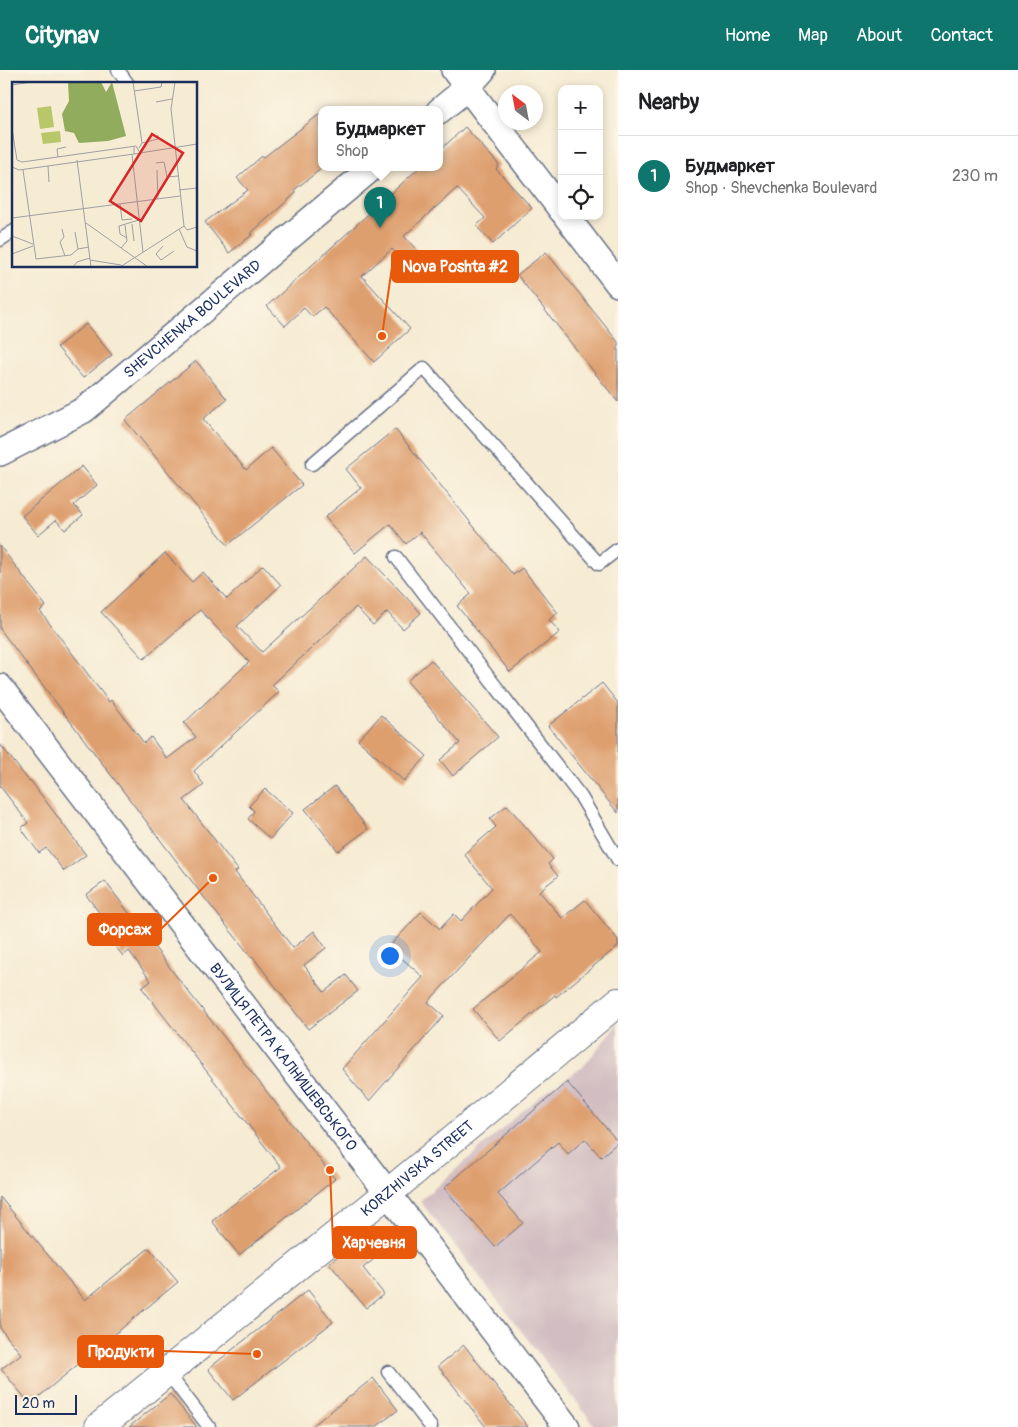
<!DOCTYPE html>
<html lang="en">
<head>
<meta charset="utf-8">
<style>
  :root { --surface:#fff; --page:#f6f6f6; --text:#202124; --muted:#757577; --line:#e0e0e0; --accent:#0f766e }
  body { margin:0; font-family:Pangolin,sans-serif; background:var(--page); color:var(--text) }
  .controls { position:absolute; right:15px; top:15px; display:grid; overflow:hidden; border-radius:10px; box-shadow:0 2px 8px #0003 }
  .controls button { width:45px; height:45px; display:grid; place-items:center; padding:0; border:0; border-bottom:1px solid var(--line); background:var(--surface); color:var(--text); font:25px sans-serif }
  .compass { position:absolute; left:498px; top:15px; width:45px; height:45px; border-radius:50%; background:var(--surface); box-shadow:0 2px 8px #0003; rotate:328deg }
  .scale { position:absolute; left:15px; bottom:12px; width:62px; box-sizing:border-box; padding-left:5px; border:2px solid #1b2f5e; border-top:0; font-size:14px; line-height:18px; white-space:nowrap; color:#1b2f5e; -webkit-text-stroke:4px #fcf5e5; paint-order:stroke }
  .you { position:absolute; left:389px; top:885px; width:18px; height:18px; margin:-12px; border:4px solid #fff; border-radius:50%; background:#1a73e8; box-shadow:0 0 0 8px #1a73e833 }
  .badge { display:grid; place-items:center; width:32px; height:32px; border-radius:50%; background:var(--accent); color:#fff; font-size:16px; font-weight:700 }
  .pin { position:absolute; translate:-50% -41px; filter:drop-shadow(0 1px 2px #0008) }
  .pin::after { content:''; position:absolute; top:26px; width:18px; height:15px; background:inherit; clip-path:polygon(0 0,100% 0,50% 100%) }
  .popup { position:absolute; left:318px; top:36px; width:125px; height:65px; box-sizing:border-box; display:grid; place-content:center; border-radius:10px; background:var(--surface); filter:drop-shadow(0 1px 4px #0005); font-size:16px; white-space:nowrap; color:var(--muted) }
  .popup b { font-size:19px; color:var(--text) }
  .popup::after { content:''; position:absolute; left:50%; top:100%; margin-left:-10px; border:10px solid transparent; border-top-color:var(--surface) }
  .list { margin:0; padding:0; list-style:none }
  h2 { display:flex; justify-content:space-between; align-items:center; height:65px; margin:0; padding:0 20px; font-size:21px }
  h2 small { font-size:16px; font-weight:400; color:var(--muted) }
  .list li { display:grid; grid-template-columns:32px 1fr auto; gap:15px; align-items:center; box-sizing:border-box; height:80px; padding:0 20px; border-top:1px solid var(--line) }
  .list b { display:block; font-size:19px; white-space:nowrap }
  .list p { margin:0; font-size:16px; white-space:nowrap; color:var(--muted) }
  .list em { font-size:16px; font-style:normal; color:var(--muted) }
  .icon { flex:none; width:28px; height:28px; fill:none; stroke:currentColor; stroke-width:2; stroke-linecap:round; stroke-linejoin:round }
  .map { position:relative; flex:none; width:618px; height:1357px; overflow:hidden }
  header { display:flex; align-items:center; gap:30px; box-sizing:border-box; height:70px; padding:0 25px; background:var(--accent); color:#fff }
  header strong { font-size:24px }
  nav { display:flex; gap:28px; margin-inline-start:auto; font-size:18px }
  main { display:flex }
  aside { flex:1; background:var(--surface) }
  .map>svg:first-child { display:block }
  .industrial { fill:#d2bec2 }
  .building { fill:#de9f6e }
  .lines { fill:none; stroke-linecap:round; stroke-linejoin:round }
  .service-casing { stroke:#687187; stroke-width:15 }
  .minor-casing { stroke:#687187; stroke-width:28 }
  .tertiary-casing { stroke:#687187; stroke-width:30 }
  .service { stroke:#fff; stroke-width:12 }
  .minor { stroke:#fff; stroke-width:25 }
  .tertiary { stroke:#fff; stroke-width:28 }
  .labels { text-anchor:middle; stroke-width:4; stroke-linejoin:round; paint-order:stroke }
  .street-label { font-size:15px; fill:#1b2f5e; stroke:#fcf5e5 }
  .inset-road { fill:none; stroke:#9ea0a4; stroke-width:1 }
  .view { fill:#d62828; fill-opacity:0.15; stroke:#d62828; stroke-width:2.5 }
  .inset-edge { fill:none; stroke:#1b2f5e; stroke-width:2.5 }
  .leader { fill:none; stroke:#e8590c; stroke-width:2 }
  .callout-dot { fill:#e8590c; stroke:#fcf5e5; stroke-width:2 }
  .callout { fill:#e8590c; stroke:#e8590c; stroke-width:2 }
  .callout-label { font-size:16px; text-anchor:middle; font-weight:bold; fill:#fff }
</style>
</head>
<body>
<header>
<strong>Citynav</strong>
<nav><a>Home</a><a>Map</a><a>About</a><a>Contact</a></nav>
</header>
<main>
<div class="map">
<svg width="618" height="1357" viewBox="0 0 618 1357">
  <rect width="100%" height="100%" fill="#fcf5e5"/>
  <filter id="ink" filterUnits="userSpaceOnUse"><feTurbulence type="fractalNoise" baseFrequency=".02" numOctaves="2"/><feDisplacementMap in="SourceGraphic" scale="10" xChannelSelector="R" yChannelSelector="G"/><feConvolveMatrix kernelMatrix="1 2 1 2 8 2 1 2 1" color-interpolation-filters="sRGB"/></filter>
  <filter id="wash" filterUnits="userSpaceOnUse"><feTurbulence type="fractalNoise" baseFrequency=".0096" numOctaves="4" result="noise"/><feDisplacementMap in="SourceGraphic" scale="20" xChannelSelector="R" yChannelSelector="G"/><feGaussianBlur stdDeviation="1.12" result="paint"/><feColorMatrix in="noise" values="0 0 0 0 0 0 0 0 0 0 0 0 0 0 0 0 0 1.4 0 .05"/><feComposite in="paint" operator="in"/></filter>
  <g filter="url(#wash)">
    <rect width="100%" height="100%" fill="#f6ebd3"/>
    <!-- industrial -->
    <path class="industrial" d="M618,953V1357H596L420,1131L540,1026L583,997Z"/>
    <g id="blocks">
      <!-- building -->
      <path class="building" d="M321,43V99L294,120L296,123L250,164L252,165L229,183L205,152L248,120L237,108L262,86L264,87Z
        M465,57L499,95L496,99L532,138L493,174L476,156L485,148L457,118L404,166L433,198L420,210L392,179L362,206L410,259L374,292L324,237L312,247L304,238L285,256L267,236L420,97H439V81Z
        M546,182L618,272V332L517,205Z
        M86,254L112,285L83,308L57,277Z
        M196,291L227,329L203,349L246,400L271,378L302,415L228,475L125,350Z
        M395,359L513,505L522,498L558,543L549,550L560,562L510,602L457,536L471,524L420,462L406,474L390,454L355,483L325,447L361,418L346,399Z
        M82,396L97,415L74,435L83,445L65,460L56,450L38,465L22,446Z
        M0,476L46,536L40,541L109,632L111,630L144,673L151,667L167,689L196,667L184,653L249,592L200,540L144,589L101,542L165,483L192,512L203,502L227,529L263,495L281,515L237,556L262,582L367,486L421,543L403,559L387,542L373,555L356,537L272,615L279,622L194,701L204,715L184,730L238,800L235,802L293,878L314,861L326,878L304,895L324,922L346,905L358,921L308,959L253,887L252,888L203,826L0,559Z
        M431,590L498,667L453,706L440,690L460,673L407,611Z
        M602,613L618,633V743L548,656Z
        M381,645L427,686L404,711L358,670Z
        M0,674L29,711L30,710L86,785L64,801L46,778L39,783L21,758L28,753L0,716Z
        M335,716L368,759L338,781L305,739Z
        M265,719L293,743L270,769L248,749L254,741L249,736Z
        M507,735L553,789L548,794L558,806L539,821L562,848L585,830L618,870V876L556,927L555,925L500,971L473,939L542,882L510,844L428,932L444,946L369,1031L342,999L423,907L389,877L421,842L440,859L454,844L461,851L492,818L464,784L496,757L490,749Z
        M105,811L173,902L335,1109L239,1185L212,1151L281,1097L142,918L151,911L129,881L123,886L107,866L113,861L86,825Z
        M567,1012L618,1072L601,1087L585,1069L568,1084L558,1072L498,1124L523,1153L495,1177L444,1118Z
        M0,1127L85,1230L149,1178L178,1212L30,1334L1,1299L21,1284L0,1258Z
        M374,1157L389,1177L363,1198L384,1224L366,1238L329,1193Z
        M308,1220L333,1252L233,1330L208,1299Z
        M464,1275L528,1357H486L438,1296Z
        M373,1308L398,1340L376,1357H311Z
        M170,1324L197,1357H129Z"/>
    </g>
  </g>
  <g filter="url(#ink)">
    <use href="#blocks" fill-opacity="0" stroke="#687187" stroke-width="1"/>
    <g class="lines">
      <!-- service casing -->
      <g class="service-casing">
        <path id="service" d="M118,0L128,14
          M0,170L14,161
          M312,394L424,298L599,494L618,479
          M396,487L581,727L618,790
          M167,1302L209,1357
          M388,1302L431,1357"/>
      </g>
      <!-- minor casing -->
      <g class="minor-casing">
        <g id="minor">
          <path d="M454,0L562,141"/>
          <path d="M439,41L467,18L483,0"/>
          <path d="M566,146L618,214"/>
          <path id="s1" d="M0,383L84,340L373,97"/>
          <path id="s2" d="M0,617L567,1357"/>
        </g>
      </g>
      <!-- tertiary casing -->
      <g class="tertiary-casing">
        <g id="tertiary">
          <path id="s3" d="M99,1357L388,1123L618,932"/>
        </g>
      </g>
      <!-- service -->
      <use href="#service" class="service"/>
      <!-- minor -->
      <use href="#minor" class="minor"/>
      <!-- tertiary -->
      <use href="#tertiary" class="tertiary"/>
    </g>
  </g>
  <g class="labels">
    <!-- street labels -->
    <g class="street-label">
      <text dy="5" stroke="none"><textPath href="#s1" startOffset="236">SHEVCHENKA BOULEVARD</textPath></text>
      <text dy="5" stroke="none"><textPath href="#s2" startOffset="466">ВУЛИЦЯ ПЕТРА КАЛНИШЕВСЬКОГО</textPath></text>
      <text dy="5" stroke="none"><textPath href="#s3" startOffset="410">KORZHIVSKA STREET</textPath></text>
    </g>
  </g>
  <!-- overview -->
  <g transform="translate(12 12)">
    <rect width="185" height="185" fill="#f6ebd3"/>
    <path d="M39,24L42,45L28,47L25,26ZM48,49L49,60L31,62L29,51Z" fill="#b7c769"/>
    <path d="M56,0H89L94,10L100,0L114,54L96,59L67,61L62,51L53,49L50,32L57,19Z" fill="#91ac5d"/>
    <path class="inset-road" d="M121,0L130,61L127,66M163,0L159,27L172,144M0,3L20,0M122,9L149,5L150,0M144,20L160,17M0,47L5,78L10,80L124,64L128,71L122,72V65M130,61L146,57V53M128,71L185,62M120,73L131,170M46,75L45,67L54,65M65,78L79,185M144,81L152,80L155,95L166,94M36,84L37,100M0,85L7,88L122,72M11,88L24,177L59,173L66,167L77,165M145,88L146,117M167,108L185,106M108,122L110,138L120,137M0,136L168,114M74,141L136,185M120,142L122,159M172,144L175,148L185,145M50,147L52,155L48,160L53,174M167,147L175,165L185,169M63,150L66,167M0,154L21,162M115,156L108,152L107,144L127,138M151,164L144,172L149,178L162,169M109,166L115,159L113,143M0,172L21,164M78,178L109,183M61,185L65,180L78,176M108,185L172,144"/>
    <path class="view" d="M140,52L171,71L129,139L98,119Z"/>
    <rect width="185" height="185" class="inset-edge"/>
  </g>
  <!-- callouts -->
  <path class="leader" d="M382 266L392 197M213 808L161 859M330 1100L333 1173M257 1284L163 1281"/>
  <g class="callout-dot">
    <circle cx="382" cy="266" r="5"/>
    <circle cx="213" cy="808" r="5"/>
    <circle cx="330" cy="1100" r="5"/>
    <circle cx="257" cy="1284" r="5"/>
  </g>
  <g class="callout">
    <rect x="392" y="181" width="126" height="31" rx="5"/>
    <rect x="88" y="844" width="73" height="31" rx="5"/>
    <rect x="333" y="1157" width="83" height="31" rx="5"/>
    <rect x="78" y="1266" width="85" height="31" rx="5"/>
  </g>
  <g class="callout-label">
    <text x="455" y="202">Nova Poshta #2</text>
    <text x="125" y="865">Форсаж</text>
    <text x="374" y="1178">Харчевня</text>
    <text x="121" y="1287">Продукти</text>
  </g>
</svg>
<div class="controls">
<button>+</button>
<button>−</button>
<button><svg class="icon" aria-label="locate" viewBox="0 0 24 24"><circle cx="12" cy="12" r="6"/><path d="M12 2v4M12 18v4M2 12h4M18 12h4"/></svg></button>
</div>
<svg class="compass" viewBox="-18 -18 36 36"><path d="M0-13l5 13h-10z" fill="#e53935"/><path d="M0 13l5-13h-10z" fill="#757577"/></svg>
<div class="scale">20 m</div>
<div class="you"></div>
<div class="pin badge" style="left:380px;top:158px">1</div>
<div class="popup"><b>Будмаркет</b>Shop</div>
</div>
<aside>
<h2>Nearby<small></small></h2>
<ul class="list">
<li><span class="badge">1</span><div><b>Будмаркет</b><p>Shop · Shevchenka Boulevard</p></div><em>230 m</em></li>
</ul>
</aside>
</main>
</body>
</html>
